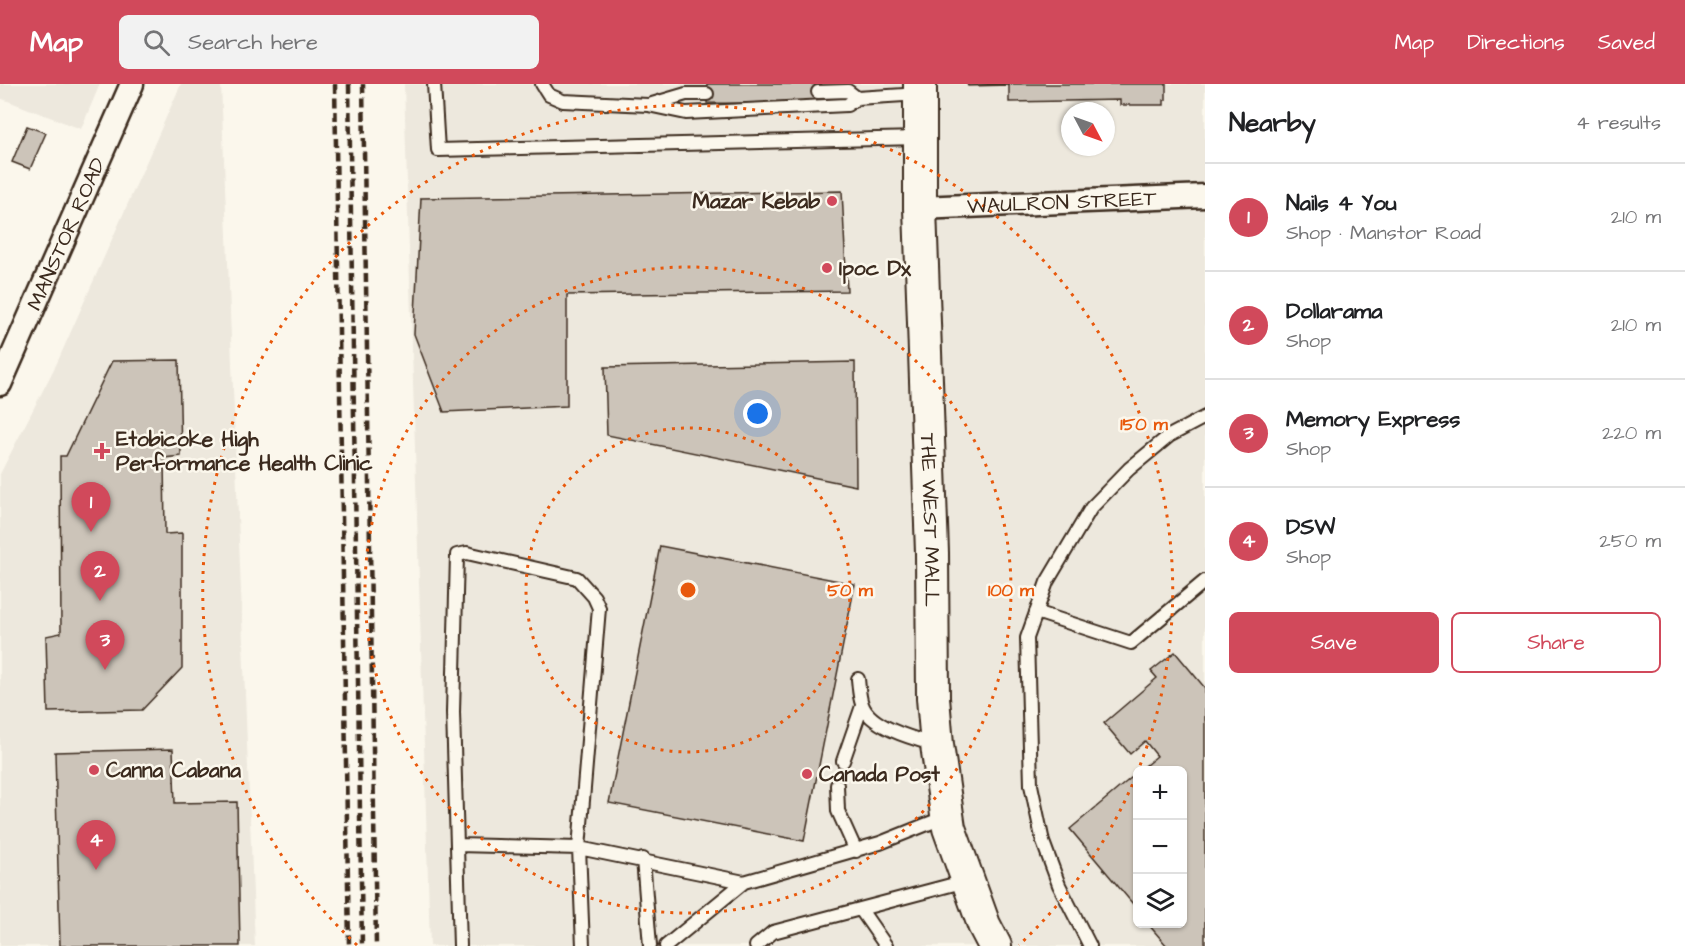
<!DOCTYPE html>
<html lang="en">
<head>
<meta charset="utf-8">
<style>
  :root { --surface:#fff; --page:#f2f2f2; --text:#202124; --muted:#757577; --line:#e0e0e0; --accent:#d1495b }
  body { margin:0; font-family:"Architects Daughter",sans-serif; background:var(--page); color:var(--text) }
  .controls { position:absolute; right:18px; bottom:18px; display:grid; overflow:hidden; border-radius:9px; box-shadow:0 2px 4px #0004 }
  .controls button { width:54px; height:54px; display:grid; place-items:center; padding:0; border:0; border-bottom:2px solid var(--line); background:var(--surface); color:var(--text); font:30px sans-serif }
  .compass { position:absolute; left:1061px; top:18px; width:54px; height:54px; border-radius:50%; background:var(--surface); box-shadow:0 2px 4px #0004; rotate:131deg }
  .you { position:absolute; left:758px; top:330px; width:21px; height:21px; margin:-15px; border:4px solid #fff; border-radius:50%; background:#1a73e8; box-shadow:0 0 0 9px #1a73e833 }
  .badge { display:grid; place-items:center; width:39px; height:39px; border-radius:50%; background:var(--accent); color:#fff; font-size:20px; font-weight:700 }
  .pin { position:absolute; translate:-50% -50px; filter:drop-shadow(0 2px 3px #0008) }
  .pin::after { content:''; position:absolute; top:32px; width:21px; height:18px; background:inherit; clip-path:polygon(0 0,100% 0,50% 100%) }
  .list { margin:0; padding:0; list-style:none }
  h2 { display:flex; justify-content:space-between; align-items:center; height:78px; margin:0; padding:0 24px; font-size:26px }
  h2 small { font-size:20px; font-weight:400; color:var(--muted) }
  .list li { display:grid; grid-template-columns:39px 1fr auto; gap:18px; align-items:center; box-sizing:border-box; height:108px; padding:0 24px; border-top:2px solid var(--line) }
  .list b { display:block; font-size:22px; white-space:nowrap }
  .list p { margin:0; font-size:20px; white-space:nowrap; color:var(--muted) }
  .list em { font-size:20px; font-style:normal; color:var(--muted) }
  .actions { display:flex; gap:12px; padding:18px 24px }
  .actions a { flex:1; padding:14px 0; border:2px solid var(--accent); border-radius:9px; text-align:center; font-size:21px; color:var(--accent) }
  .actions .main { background:var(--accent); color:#fff }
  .icon { flex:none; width:33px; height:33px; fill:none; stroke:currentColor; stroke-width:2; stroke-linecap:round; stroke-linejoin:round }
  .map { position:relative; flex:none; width:1205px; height:862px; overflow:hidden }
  header { display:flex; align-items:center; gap:36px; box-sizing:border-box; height:84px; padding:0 30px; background:var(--accent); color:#fff }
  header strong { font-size:28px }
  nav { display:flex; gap:33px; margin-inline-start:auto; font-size:21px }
  .search { width:420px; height:54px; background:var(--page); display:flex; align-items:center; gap:15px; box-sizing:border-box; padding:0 21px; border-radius:9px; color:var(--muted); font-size:22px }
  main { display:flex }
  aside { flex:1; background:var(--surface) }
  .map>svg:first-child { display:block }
  .built { fill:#ede8dd; fill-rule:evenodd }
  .building { fill:#ccc4b9; stroke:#3b2a1e; stroke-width:1.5 }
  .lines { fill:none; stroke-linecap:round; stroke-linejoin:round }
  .service-casing { stroke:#3b2a1e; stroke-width:16 }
  .minor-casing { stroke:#3b2a1e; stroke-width:27 }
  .secondary-casing { stroke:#3b2a1e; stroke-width:36 }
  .service { stroke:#fbf7ec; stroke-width:12 }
  .minor { stroke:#fbf7ec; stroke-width:22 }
  .secondary { stroke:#fbf7ec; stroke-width:32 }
  .rail { stroke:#3b2a1e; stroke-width:4.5; stroke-dasharray:9 4.5; stroke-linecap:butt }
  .ring { fill:none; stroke:#e8590c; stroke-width:3; stroke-dasharray:3 6 }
  .poi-dot { fill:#d1495b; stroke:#fbf7ec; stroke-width:2 }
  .labels { text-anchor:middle; stroke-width:5; stroke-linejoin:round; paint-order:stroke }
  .poi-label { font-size:21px; font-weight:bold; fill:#3b2a1e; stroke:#fbf7ec; text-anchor:start }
  .street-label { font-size:21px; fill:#3b2a1e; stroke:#fbf7ec }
  .centre { fill:#e8590c; stroke:#fbf7ec; stroke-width:3 }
  .ring-label { font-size:18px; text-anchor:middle; font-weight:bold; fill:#e8590c; stroke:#fbf7ec; stroke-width:5; stroke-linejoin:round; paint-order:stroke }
</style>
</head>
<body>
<header>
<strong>Map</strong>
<div class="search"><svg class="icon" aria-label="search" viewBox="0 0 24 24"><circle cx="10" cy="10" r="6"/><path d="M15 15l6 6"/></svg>Search here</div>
<nav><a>Map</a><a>Directions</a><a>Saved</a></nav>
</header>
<main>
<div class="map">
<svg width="1205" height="862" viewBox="0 0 1205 862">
  <rect width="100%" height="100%" fill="#fbf7ec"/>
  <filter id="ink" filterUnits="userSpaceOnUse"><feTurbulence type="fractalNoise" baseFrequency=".0167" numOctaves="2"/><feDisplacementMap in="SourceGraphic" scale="12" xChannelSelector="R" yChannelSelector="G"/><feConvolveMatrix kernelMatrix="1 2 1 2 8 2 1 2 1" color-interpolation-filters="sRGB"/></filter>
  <g filter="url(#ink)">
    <!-- built -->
    <path class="built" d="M0,0H100L81,45L0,14Z
      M181,0H221L255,862H0V390L57,279Z
      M404,0H1205V862H430ZM1070,27H1106V63H1070ZM1138,686H1182V840H1138Z"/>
    <!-- building -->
    <path class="building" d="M707,0H818V20L707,19Z
      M967,0H1166V16H1164V21H1120V16L1009,18V1L968,2Z
      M27,42L46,49L30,85L12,78Z
      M842,107L847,207L567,211V322L444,328L414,250L421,114Z
      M179,276L181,372L164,374L165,450L182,449V584L142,626L48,628L46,552L61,549L60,372H66L112,277Z
      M855,278L856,402L607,351L605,283Z
      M660,462L855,500L804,757L609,719Z
      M1175,568L1205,604V862H1167L1148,840H1182V686H1140L1157,672L1145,657L1130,670L1104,639L1157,594L1151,587Z
      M173,665L175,719L237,718L240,862H60L55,668Z
      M1138,688V826L1070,745Z"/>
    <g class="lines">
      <!-- service casing -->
      <g class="service-casing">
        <path id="service" d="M434,0L438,66L918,54
          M542,0L549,11L563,17L648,21L686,29L847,21L857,14L920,10
          M818,8L848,7L857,14
          M652,20L686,10H707
          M1036,528L1131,559L1205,497
          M858,595C859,603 859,612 862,620C869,643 915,655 936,661
          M843,677L862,622
          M837,701L838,727L856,767
          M458,761L579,764L744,798L880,759L945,733
          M643,775L650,862
          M861,826L886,862
          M460,862L453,628L457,471L467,469L577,494L594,513L599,524L579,764L583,862
          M666,862L744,798
          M756,862L773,848L966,797
          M1090,862L1059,801L1043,758L1031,701L1027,554L1047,498L1091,424L1129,385L1169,352L1205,333"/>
      </g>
      <!-- minor casing -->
      <g class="minor-casing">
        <g id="minor">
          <path id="s1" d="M920,124L1205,112"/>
          <path id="s2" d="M0,300L132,0"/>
        </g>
      </g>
      <!-- secondary casing -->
      <g class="secondary-casing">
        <g id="secondary">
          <path id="s3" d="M920,0V124L932,469L933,614L937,661L949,744L984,841L995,862"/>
        </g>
      </g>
      <!-- service -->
      <use href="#service" class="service"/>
      <!-- minor -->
      <use href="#minor" class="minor"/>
      <!-- secondary -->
      <use href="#secondary" class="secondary"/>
      <!-- rail -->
      <path class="rail" d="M335,0L349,862
        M349,0L362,862
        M363,0L376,862"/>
    </g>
  </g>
  <!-- distance rings -->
  <g class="ring">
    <circle cx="688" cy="506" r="162"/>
    <circle cx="688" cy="506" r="323"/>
    <path d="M1136 692A485 485 0 0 1 1019 861M357 861A485 485 0 1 1 1139 684"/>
  </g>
  <!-- markers -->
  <g class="poi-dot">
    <circle cx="832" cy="117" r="6"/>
    <circle cx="827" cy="184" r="6"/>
    <path d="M99 358h6v6h6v6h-6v6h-6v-6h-6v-6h6z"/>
    <circle cx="94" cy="686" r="6"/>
    <circle cx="807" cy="690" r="6"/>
  </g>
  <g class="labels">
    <!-- poi labels -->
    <g class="poi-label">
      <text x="820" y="124" text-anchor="end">Mazar Kebab</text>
      <text x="839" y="191">Ipoc Dx</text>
      <text x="116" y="362">Etobicoke High<tspan x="116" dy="24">Performance Health Clinic</tspan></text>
      <text x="106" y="693">Canna Cabana</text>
      <text x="819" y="697">Canada Post</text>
    </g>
    <!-- street labels -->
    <g class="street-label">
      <text dy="7" stroke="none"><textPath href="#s1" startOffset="142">WAULRON STREET</textPath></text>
      <text dy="7" stroke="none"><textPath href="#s2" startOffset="164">MANSTOR ROAD</textPath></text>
      <text dy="7" stroke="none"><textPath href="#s3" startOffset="436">THE WEST MALL</textPath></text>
    </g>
  </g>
  <circle cx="688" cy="506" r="9" class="centre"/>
  <g class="ring-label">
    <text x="1144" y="346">150 m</text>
    <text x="850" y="512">50 m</text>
    <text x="1011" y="512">100 m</text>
  </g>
</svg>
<div class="controls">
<button>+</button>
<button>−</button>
<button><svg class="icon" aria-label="layers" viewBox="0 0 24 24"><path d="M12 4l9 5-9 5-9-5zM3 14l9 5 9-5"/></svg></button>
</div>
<svg class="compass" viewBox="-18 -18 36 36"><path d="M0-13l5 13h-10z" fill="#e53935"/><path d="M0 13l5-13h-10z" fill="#757577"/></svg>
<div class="you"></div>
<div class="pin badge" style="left:91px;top:448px">1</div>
<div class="pin badge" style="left:100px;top:517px">2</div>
<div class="pin badge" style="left:105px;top:586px">3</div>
<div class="pin badge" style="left:96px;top:786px">4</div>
</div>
<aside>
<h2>Nearby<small>4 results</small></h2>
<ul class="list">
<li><span class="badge">1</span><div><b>Nails 4 You</b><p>Shop · Manstor Road</p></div><em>210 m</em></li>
<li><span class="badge">2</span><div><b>Dollarama</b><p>Shop</p></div><em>210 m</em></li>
<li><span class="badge">3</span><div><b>Memory Express</b><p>Shop</p></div><em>220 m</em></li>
<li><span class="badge">4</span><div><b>DSW</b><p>Shop</p></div><em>250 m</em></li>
</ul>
<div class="actions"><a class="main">Save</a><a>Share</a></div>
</aside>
</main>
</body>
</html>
